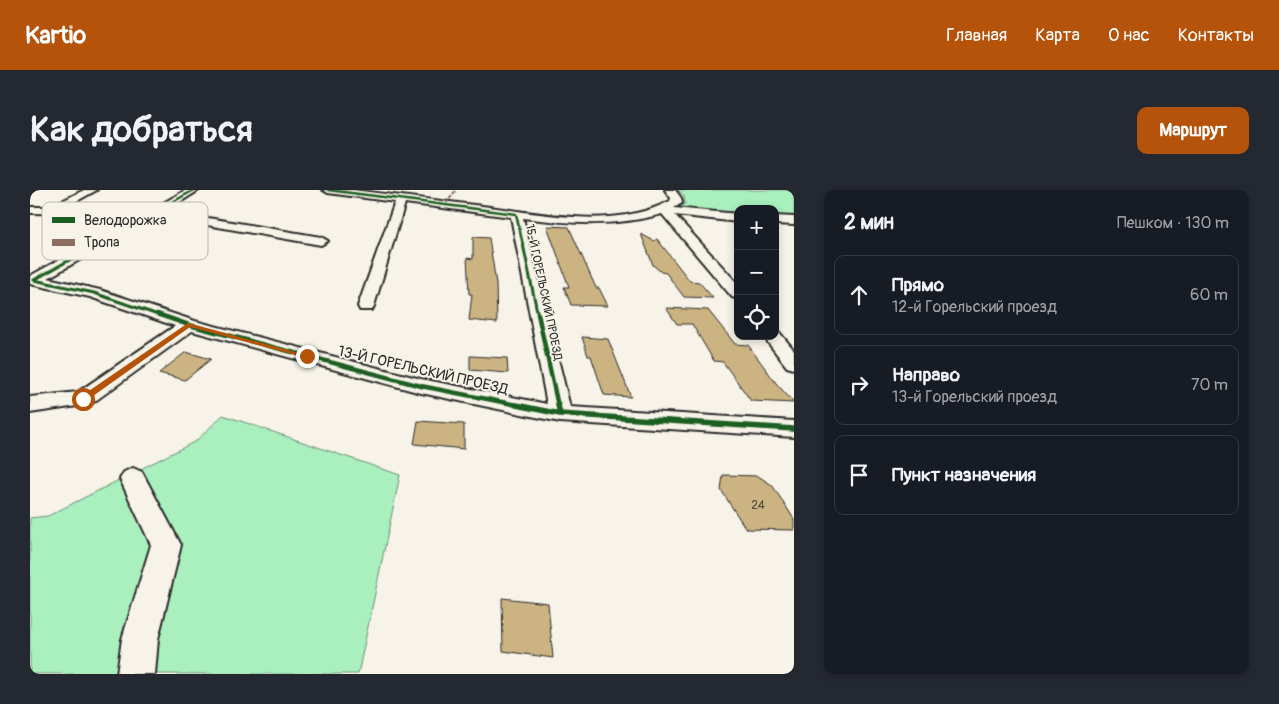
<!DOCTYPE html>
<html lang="ru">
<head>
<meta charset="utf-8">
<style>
  :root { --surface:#171b24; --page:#242831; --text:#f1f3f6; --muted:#9ea1a6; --line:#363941; --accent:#b45309 }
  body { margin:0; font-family:Pangolin,sans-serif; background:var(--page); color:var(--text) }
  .controls { position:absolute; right:15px; top:15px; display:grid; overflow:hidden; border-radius:10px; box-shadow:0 2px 8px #0003 }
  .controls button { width:45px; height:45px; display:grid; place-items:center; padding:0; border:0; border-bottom:1px solid var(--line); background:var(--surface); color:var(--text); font:25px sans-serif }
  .stop { position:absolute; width:15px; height:15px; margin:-11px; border:4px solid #b45309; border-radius:50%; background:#fff }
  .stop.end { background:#b45309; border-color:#fff; box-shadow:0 1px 5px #0008 }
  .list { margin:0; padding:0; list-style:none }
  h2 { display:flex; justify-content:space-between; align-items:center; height:65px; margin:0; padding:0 20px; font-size:21px }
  h2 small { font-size:16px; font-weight:400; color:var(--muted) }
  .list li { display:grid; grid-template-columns:32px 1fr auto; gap:15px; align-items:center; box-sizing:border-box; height:80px; margin:0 10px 10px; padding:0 10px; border:1px solid var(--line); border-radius:10px }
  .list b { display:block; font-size:19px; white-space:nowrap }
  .list p { margin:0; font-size:16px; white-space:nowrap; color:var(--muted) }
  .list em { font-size:16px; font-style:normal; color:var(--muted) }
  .icon { flex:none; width:28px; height:28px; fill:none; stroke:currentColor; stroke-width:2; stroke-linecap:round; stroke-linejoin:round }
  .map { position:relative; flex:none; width:764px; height:484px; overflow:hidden; border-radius:10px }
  header { display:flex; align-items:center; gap:30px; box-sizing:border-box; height:70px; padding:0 25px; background:var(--accent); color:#fff }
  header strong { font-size:24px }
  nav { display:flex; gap:28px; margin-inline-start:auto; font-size:18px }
  .intro { display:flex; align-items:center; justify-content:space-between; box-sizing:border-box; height:120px; padding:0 30px }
  h1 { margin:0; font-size:35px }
  .button { padding:12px 22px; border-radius:10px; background:var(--accent); color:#fff; font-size:18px; font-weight:700 }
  main { display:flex; gap:30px; padding:0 30px }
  aside { flex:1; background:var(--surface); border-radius:10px; box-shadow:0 2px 8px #0003 }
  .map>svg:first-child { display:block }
  .green { fill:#a9f0be; stroke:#6a8e74 }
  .building { fill:#cbb382; stroke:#2b2b2b }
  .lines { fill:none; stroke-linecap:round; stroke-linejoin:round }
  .minor-casing { stroke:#2b2b2b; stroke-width:4 }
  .minor { fill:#f7f3e8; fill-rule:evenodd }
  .quiet { stroke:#8d6e63; stroke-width:2; stroke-dasharray:4 2; stroke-linecap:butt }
  .cycleway-far3-casing { stroke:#f7f3e8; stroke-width:4 }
  .cycleway-far2-casing { stroke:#f7f3e8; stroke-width:5 }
  .cycleway-far1-casing { stroke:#f7f3e8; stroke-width:7 }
  .cycleway-casing { stroke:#f7f3e8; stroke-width:9 }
  .cycleway-far3 { stroke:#1b5e20; stroke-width:2.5 }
  .cycleway-far2 { stroke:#1b5e20; stroke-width:3 }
  .cycleway-far1 { stroke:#1b5e20; stroke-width:4.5 }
  .cycleway { stroke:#1b5e20; stroke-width:5.5 }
  .route { fill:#b45309 }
  .labels { text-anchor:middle; stroke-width:4; stroke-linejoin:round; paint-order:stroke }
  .far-street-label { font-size:12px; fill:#2b2b2b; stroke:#f7f3e8 }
  .number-label { font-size:12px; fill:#534d41 }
  .street-label { font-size:15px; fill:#2b2b2b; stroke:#f7f3e8 }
  .key { fill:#f7f3e8; stroke:#bab7af; stroke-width:1 }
  .key-label { font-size:14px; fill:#2b2b2b }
</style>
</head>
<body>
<header>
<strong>Kartio</strong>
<nav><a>Главная</a><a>Карта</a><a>О нас</a><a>Контакты</a></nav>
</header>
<div class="intro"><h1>Как добраться</h1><a class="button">Маршрут</a></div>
<main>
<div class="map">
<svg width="764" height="484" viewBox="0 0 764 484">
  <rect width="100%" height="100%" fill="#f7f3e8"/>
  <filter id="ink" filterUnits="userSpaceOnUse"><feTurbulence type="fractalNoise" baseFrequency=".02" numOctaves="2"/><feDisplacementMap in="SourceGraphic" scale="10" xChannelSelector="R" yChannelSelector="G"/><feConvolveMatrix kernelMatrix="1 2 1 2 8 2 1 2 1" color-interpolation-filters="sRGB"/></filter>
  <g filter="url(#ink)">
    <!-- green -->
    <path class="green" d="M648,0H764V29L745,27V19H708V25L646,20L655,14L654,6Z
      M193,225L370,285L328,484H0V328L18,326L166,251Z"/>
    <!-- building -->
    <path class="building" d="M517,36L539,37L566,98H569L578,116L541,115L534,97H539Z
      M611,44L624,51L627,49L660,91L669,92L683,108L654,107L636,83L631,82L623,75Z
      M443,47L459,48L466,93L467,133L439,130L442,104H439L437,68L443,69Z
      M636,118L678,120L705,154L718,155L746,193L764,213L721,211L693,172L684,171L662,134H647Z
      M552,147L578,149L601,207L574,205L561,166H558Z
      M156,162L181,169L155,190L129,183Z
      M440,166L477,168L478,183L440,180Z
      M388,231L434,234V259L384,254Z
      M693,285L728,286L742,295L764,329V340L716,339L691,300Z
      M472,408L518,413L523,468L473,461Z"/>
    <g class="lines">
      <!-- minor casing -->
      <g class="minor-casing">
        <path id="minor" d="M54,0H67L36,17L123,19L156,0H169L136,21L291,47L298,51L291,55L126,26L18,88L70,100L165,131L391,189L517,214L481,27L375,13L344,116L342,120H330L328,116L365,12L298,3L293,0H323C366,5 409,11 452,16C512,24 584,40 640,11L641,8L635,0H645L651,8L652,13L644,18L708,24V32L645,25L708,94V109L702,107L632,24C586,37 540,34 493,28L540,217L764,231V247L530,232L391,203L162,141L61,214L0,223V207L48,202L145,136L60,107L0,94V86L110,25L0,23V17H20Z
          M745,26L764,27V35L745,34Z
          M745,141L749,142L764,160V179L757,177L733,146H745Z
          M103,278L112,282L151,355L128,449L125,484H87L92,449L121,355L90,289L94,282Z"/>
      </g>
      <!-- minor -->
      <use href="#minor" class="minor"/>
      <!-- quiet -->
      <path class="quiet" d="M416,14L426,0"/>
      <!-- cycleway-far3 casing -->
      <g class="cycleway-far3-casing">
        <path id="cycleway-far3" d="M298,0L486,24L493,55
          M66,55L164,0"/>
      </g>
      <!-- cycleway-far2 casing -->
      <g class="cycleway-far2-casing">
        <path id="cycleway-far2" d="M68,54L4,90L64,103L131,126
          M493,54L508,126"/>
      </g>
      <!-- cycleway-far1 casing -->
      <g class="cycleway-far1-casing">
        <path id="cycleway-far1" d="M127,124L159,135L391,196L492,216
          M508,124L528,216"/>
      </g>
      <!-- cycleway casing -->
      <g class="cycleway-casing">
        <path id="cycleway" d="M486,215L530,224L764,239
          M528,215L530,224"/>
      </g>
      <!-- cycleway-far3 -->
      <use href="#cycleway-far3" class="cycleway-far3"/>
      <!-- cycleway-far2 -->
      <use href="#cycleway-far2" class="cycleway-far2"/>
      <!-- cycleway-far1 -->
      <use href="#cycleway-far1" class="cycleway-far1"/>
      <!-- cycleway -->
      <use href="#cycleway" class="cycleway"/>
    </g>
  </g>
  <!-- route -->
  <path class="route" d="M158,133L280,166L277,168L160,137L56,211H50V207Z"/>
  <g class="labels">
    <!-- far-street labels -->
    <g class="far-street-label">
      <text transform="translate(514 102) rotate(78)" y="4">15-Й ГОРЕЛЬСКИЙ ПРОЕЗД</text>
    </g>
    <!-- number labels -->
    <g class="number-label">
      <text x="728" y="319">24</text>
    </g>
    <!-- street labels -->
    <g class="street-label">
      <text transform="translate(393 180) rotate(13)" y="5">13-Й ГОРЕЛЬСКИЙ ПРОЕЗД</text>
    </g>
  </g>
  <!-- legend -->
  <rect x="12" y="12" width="166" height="58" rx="8" class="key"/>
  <rect x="22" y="27" width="23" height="6" fill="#1b5e20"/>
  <rect x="22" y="49" width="23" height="7" fill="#8d6e63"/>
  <g class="key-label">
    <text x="54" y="35">Велодорожка</text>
    <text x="54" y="57">Тропа</text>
  </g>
</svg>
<div class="controls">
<button>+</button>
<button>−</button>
<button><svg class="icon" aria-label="locate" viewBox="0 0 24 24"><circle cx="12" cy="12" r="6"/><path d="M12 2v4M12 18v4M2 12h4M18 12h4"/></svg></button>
</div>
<div class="stop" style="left:53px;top:209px"></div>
<div class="stop end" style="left:277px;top:166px"></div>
</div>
<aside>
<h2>2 мин<small>Пешком · 130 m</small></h2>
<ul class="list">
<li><svg class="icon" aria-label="ahead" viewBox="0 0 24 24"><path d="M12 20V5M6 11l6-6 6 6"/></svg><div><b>Прямо</b><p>12-й Горельский проезд</p></div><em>60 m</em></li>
<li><svg class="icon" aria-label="right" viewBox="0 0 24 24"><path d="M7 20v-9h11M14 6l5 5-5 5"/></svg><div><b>Направо</b><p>13-й Горельский проезд</p></div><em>70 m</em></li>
<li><svg class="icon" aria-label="arrive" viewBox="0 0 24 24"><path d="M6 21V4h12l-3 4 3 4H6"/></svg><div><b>Пункт назначения</b></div></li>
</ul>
</aside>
</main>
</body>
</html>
